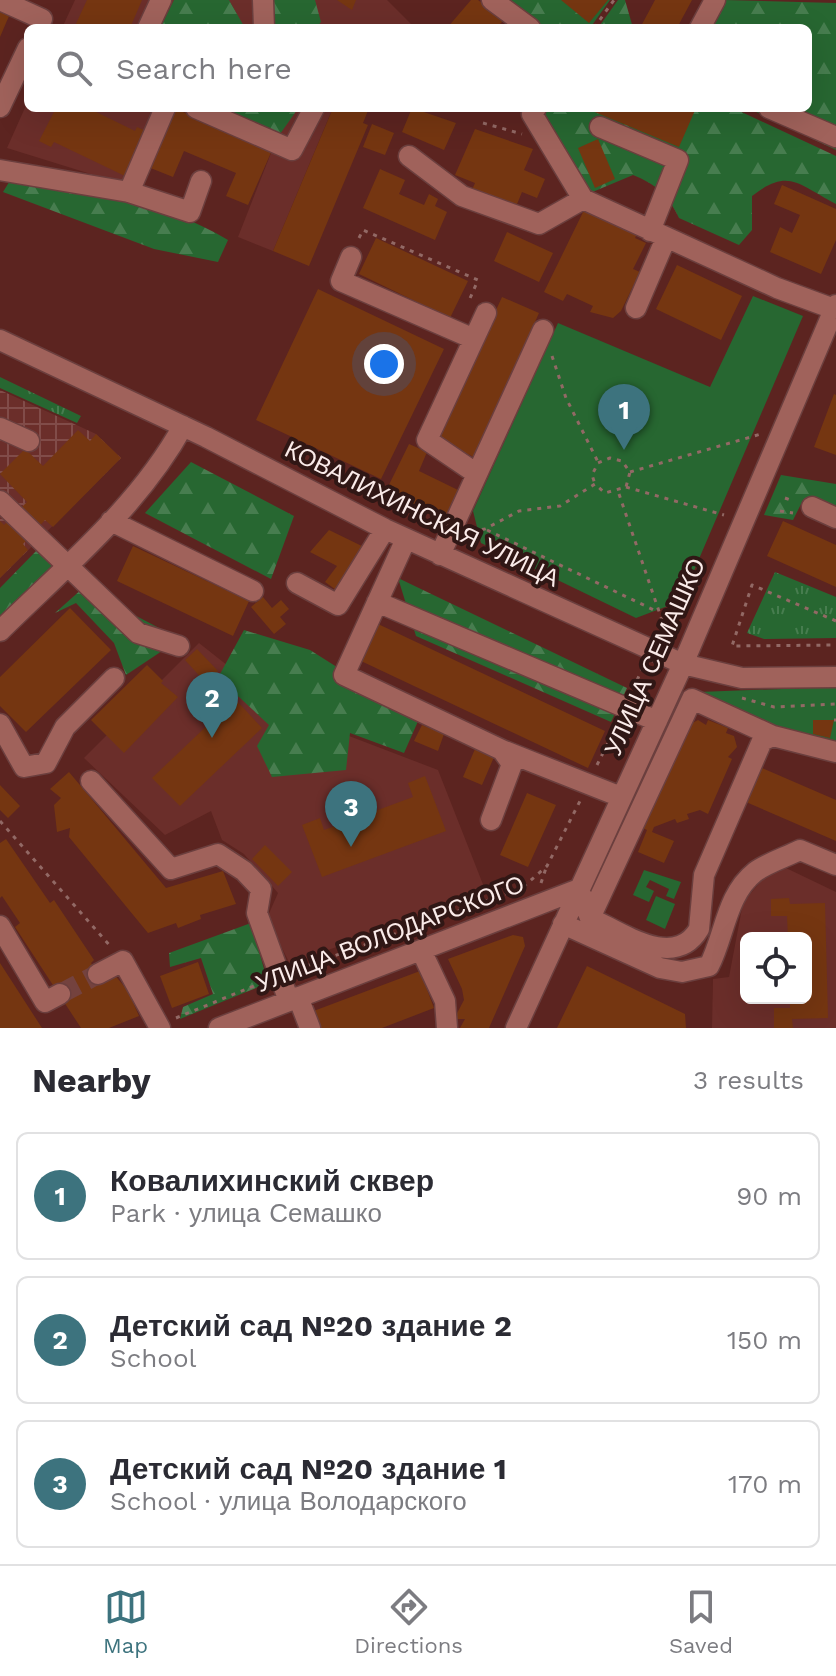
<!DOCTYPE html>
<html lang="en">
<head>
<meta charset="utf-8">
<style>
  :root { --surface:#fff; --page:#f7f7f7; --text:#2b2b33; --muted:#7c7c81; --line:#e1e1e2; --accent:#3d737e }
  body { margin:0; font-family:"Work Sans",sans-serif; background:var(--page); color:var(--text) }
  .controls { position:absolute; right:24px; bottom:24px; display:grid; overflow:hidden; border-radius:12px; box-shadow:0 8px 32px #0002 }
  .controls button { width:72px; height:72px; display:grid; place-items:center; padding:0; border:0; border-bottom:2px solid var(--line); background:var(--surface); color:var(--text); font:40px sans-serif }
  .you { position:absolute; left:384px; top:364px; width:28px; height:28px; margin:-20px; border:6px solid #fff; border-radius:50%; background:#1a73e8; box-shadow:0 0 0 12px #1a73e833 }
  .badge { display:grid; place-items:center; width:52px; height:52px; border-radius:50%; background:var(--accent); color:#fff; font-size:26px; font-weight:700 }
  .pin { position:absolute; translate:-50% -66px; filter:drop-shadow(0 2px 4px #0008) }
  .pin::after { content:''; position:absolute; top:42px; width:28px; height:24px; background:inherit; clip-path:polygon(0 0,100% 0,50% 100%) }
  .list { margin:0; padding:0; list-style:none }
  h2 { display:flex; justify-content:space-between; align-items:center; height:104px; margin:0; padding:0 32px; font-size:34px }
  h2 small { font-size:26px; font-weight:400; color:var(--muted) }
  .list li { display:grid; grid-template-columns:52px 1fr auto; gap:24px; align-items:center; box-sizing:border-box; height:128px; margin:0 16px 16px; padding:0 16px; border:2px solid var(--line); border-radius:12px }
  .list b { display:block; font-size:30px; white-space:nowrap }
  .list p { margin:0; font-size:26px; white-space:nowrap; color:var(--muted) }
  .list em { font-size:26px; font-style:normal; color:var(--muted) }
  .icon { flex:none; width:44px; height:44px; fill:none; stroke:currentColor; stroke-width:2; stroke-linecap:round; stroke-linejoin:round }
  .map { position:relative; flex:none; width:836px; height:1028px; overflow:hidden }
  .search { position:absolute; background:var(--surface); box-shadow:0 8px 32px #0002; left:24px; right:24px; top:24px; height:88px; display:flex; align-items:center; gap:20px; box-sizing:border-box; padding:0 28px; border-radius:12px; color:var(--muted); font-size:30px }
  .sheet { height:536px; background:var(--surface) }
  nav { display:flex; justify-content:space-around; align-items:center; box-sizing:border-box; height:112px; border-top:2px solid var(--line); background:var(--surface); font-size:22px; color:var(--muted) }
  nav a { display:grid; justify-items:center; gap:4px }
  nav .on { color:var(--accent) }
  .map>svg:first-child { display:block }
  .built { fill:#6b2e2a; fill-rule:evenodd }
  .industrial { fill:url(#industrial-grid) }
  .grass { fill:url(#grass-tufts) }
  .forest { fill:url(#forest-firs) }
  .park { fill:#276731 }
  .building { fill:#753611 }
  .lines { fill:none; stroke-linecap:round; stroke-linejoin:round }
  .minor-tunnel { stroke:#74423e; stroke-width:20; stroke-dasharray:20 10; stroke-linecap:butt }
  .minor-casing { stroke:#6b3f3e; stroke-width:23 }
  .path { stroke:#926965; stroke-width:3; stroke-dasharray:4 6; stroke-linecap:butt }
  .minor { stroke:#a0625b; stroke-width:20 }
  .labels { text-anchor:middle; stroke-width:8; stroke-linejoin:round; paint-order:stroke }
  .street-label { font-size:24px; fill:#faebe9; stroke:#301715 }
</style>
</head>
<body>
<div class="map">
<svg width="836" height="1028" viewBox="0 0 836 1028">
  <defs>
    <pattern id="industrial-grid" width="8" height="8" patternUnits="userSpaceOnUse" patternTransform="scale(2)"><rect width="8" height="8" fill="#6b2e2a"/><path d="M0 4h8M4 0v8" fill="none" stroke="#814c49"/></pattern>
    <pattern id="grass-tufts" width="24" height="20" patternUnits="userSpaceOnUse" patternTransform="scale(2)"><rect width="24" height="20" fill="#276731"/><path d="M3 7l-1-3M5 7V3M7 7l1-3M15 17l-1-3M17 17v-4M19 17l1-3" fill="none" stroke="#477d4f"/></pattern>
    <pattern id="forest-firs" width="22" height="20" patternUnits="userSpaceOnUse" patternTransform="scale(2)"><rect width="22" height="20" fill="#276731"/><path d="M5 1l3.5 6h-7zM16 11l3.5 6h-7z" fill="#477d4f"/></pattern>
  </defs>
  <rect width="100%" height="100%" fill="#5c2420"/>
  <!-- built -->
  <path class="built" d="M75,0H387L415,28H62Z
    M28,101V108H173L139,189L7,148Z
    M179,108L332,110L273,251L238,237L273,148Z
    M199,643L322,740L336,731L438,770L486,892L290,964L267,918L278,893L244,854L222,840L211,811L165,835L84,758Z
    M786,868L836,892V1028H712L713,979L729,977L743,903L769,871ZM746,938H806V998H746Z"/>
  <!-- industrial -->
  <path class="industrial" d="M0,390L96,434L121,458L0,578Z"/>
  <!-- grass -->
  <path class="grass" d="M0,377L81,416L77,423L0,388Z
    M775,572L836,597V638L764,639L747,633Z"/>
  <!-- forest -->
  <path class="forest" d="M174,0H229L245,28H160Z
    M272,0H315L321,22L316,28H271Z
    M497,0H610L590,28H535Z
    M618,0H625L633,28H598Z
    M724,0L836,3V150L748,108H808V28H709Z
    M220,108H296L297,110L280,134Z
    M541,108H733L836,156V204C799,185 789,167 752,196V230L739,245L679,218C669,196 656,184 633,175L583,196L547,139Z
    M11,179C84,190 164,201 228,240L218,262L154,249L3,192Z
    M191,462L294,516L271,579L145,513Z
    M781,475L836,484V506L803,500L793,520L764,515Z
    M40,547L53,567L0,618V588Z
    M398,578L627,688L611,722L416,636Z
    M83,588L180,639L126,675L114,643L76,603L55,613Z
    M244,630L310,650L419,719L404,753L350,733L346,770L272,777L257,746L269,725L239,697L214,685Z
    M251,923L268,983L180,1019L183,1007L213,994L201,958L170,967L169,953Z"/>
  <!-- park -->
  <path class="park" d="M753,296L803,316L681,601L636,618L481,543L473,511L558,323L710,387Z
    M836,687V752L698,692Z
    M644,870L681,882L674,899L666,896L669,889L650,880L646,887L654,891L649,902L633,895Z
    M656,896L675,904L665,929L646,920Z"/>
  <!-- building -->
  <path class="building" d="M87,0H142L130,28H74Z
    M337,0H356L352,10Z
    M471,0H478L503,21L496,28H447Z
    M561,0H608L589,23Z
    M655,0H692L677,28H640Z
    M0,12L9,16L0,37Z
    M56,108H88L135,131L137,127L148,132L127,177L54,142L51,147L39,141Z
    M173,108L273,148L248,205L226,196L236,173L184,151L173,177L148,167Z
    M333,108H369L363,123L368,125L309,266L273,251Z
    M412,108L456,123L444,150L402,132Z
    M585,108H696L679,147Z
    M372,124L394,133L385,155L363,147Z
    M475,129L533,149L524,170L545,179L537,198L522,192L515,209L472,190L475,183L455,175Z
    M598,139L615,179L595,188L578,148Z
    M380,169L405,180L399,194L424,205L429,194L438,199L435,206L447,212L435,240L363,208Z
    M782,185L836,209V240L821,274L770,252L780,227L792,233L800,215L774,204Z
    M587,204L639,230L635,238L646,243L633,269L640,272L621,311L613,318L590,312L593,306L567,294L563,301L544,292Z
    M507,232L553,253L539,282L494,261Z
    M376,238L468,281L450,318L359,274Z
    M677,265L742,296L721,340L656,309Z
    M318,289L444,349L381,479L256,420Z
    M502,297L539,313L474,457L437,440Z
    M834,394L836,395V455L814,447Z
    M78,430L90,441L96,434L121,458L53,527L45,520L23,544L28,550L0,578V521L4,525L27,502L0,474L25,449L43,466Z
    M409,444L427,452L419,471L458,490L444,521L385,493Z
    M783,521L836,545V587L767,556Z
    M329,530L368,549L339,592L325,582L337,566L310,552Z
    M133,546L249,601L233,636L117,581Z
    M263,597L272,608L281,600L289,609L280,617L286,624L274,634L251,607Z
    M70,608L111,650L26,732L0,706V677Z
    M378,624L605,731L588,768L361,661Z
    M197,649L218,671L206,683L185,660Z
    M147,665L163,681L161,683L178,697L124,753L91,720Z
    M235,699L262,728L180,806L152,778Z
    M708,720L728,728L726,733L734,736L737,747L728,757L732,759L708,814L700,810L687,814L689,819L677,823L675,819L654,827L652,832L674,841L664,863L638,852L647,830L643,828L687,726L698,720L706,725Z
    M813,720H834L830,738L813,734Z
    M422,725L444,734L438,751L414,741Z
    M475,749L494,757L482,785L463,777Z
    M762,768L836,800V841L746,802Z
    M69,772L166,888L223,871L236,904L200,915L201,919L178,928L176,923L148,933L69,837L70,828L57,832L54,805L61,798L50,789Z
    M425,776L446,831L322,877L302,825L320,818L324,830L413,797L408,783Z
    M0,785L20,806L8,818L0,810Z
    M527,793L556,805L528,867L500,855Z
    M6,839L50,903L54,900L94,960L91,963L103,981L113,973L128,991L139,1016L109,1028H81L15,927L20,923L2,896L0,898V843Z
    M265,845L292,872L278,886L252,859Z
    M789,898L790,904L825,903L828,1018L792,1019L793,1028H774V1008H790V998H806V938H788L787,916H771V899Z
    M513,935L523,937L525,946L489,1028H460L465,1019H454L464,1000L462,989L448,959Z
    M198,962L209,994L172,1008L160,976Z
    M0,963L42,1028H0Z
    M587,966L685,1014L686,1028H557Z
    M420,971L434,1008L382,1028H317L311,1012Z"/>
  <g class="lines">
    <!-- minor-tunnel -->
    <path class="minor-tunnel" d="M60,994L98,974"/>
    <!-- minor casing -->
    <g class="minor-casing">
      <path id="minor" d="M0,0L42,19
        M263,0L264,28
        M492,0L530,28
        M148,28L161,0
        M700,28L715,0
        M0,107L28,48
        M196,108L292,150L314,108
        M536,108L532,114L583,199L777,288L834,309
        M769,108L836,137
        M600,127L678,160L650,231
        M409,156L462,196L539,224L583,199
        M0,170L129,192L190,212L201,181
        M129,192L165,108
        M351,257L341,281L474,339
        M636,308L666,238
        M0,340L206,437L385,529L683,664L742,678L836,677
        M0,428L29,441
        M477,474L427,440L486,313
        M0,501L138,633L179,646
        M812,507L836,518
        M111,521L253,591
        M406,539L344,675L502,750L512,764L491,820
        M440,555L543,330
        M297,583L338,605L385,529
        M377,602L657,721
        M0,631C64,568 139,506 183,426
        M0,724L24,767L46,763L65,727L114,678
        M502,750L621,797
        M91,781L171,869L218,854L244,871L261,889L257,913L289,1001
        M590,918L692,699L773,736
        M563,924L660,968L682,972L709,966C725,935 726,895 755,872C767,863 786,857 800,850L836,865
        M0,926L45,1002L60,994
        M421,950L445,1001L447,1028
        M98,974L123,961L160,1028
        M298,997L310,1028
        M219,1028L579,889L590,918C621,932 674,971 699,929L704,875L762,741L773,736L836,752
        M516,1028L683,664L836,305"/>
    </g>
    <!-- path -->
    <path class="path" d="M594,28L614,0
      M483,123L522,134
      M359,238L363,230L478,280L468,303
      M552,356L566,398L598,462
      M630,472L761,434
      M626,487L724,515
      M619,494L664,626
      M785,498L793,501
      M780,511L793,513
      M487,530L656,611
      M472,531L485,529L519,511L560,506L595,484L605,493L626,487L630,472L622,461L610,458L598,463L592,475L595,484
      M836,621L752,585L732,646L836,645
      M633,689L643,667
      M742,698L774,707L836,704
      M834,720H836
      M597,765L617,725
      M0,821L111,947
      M541,883L546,868
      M298,969L522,888L547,866L580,801
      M176,1018L261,983"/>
    <!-- minor -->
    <use href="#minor" class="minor"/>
  </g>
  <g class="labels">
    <!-- street labels -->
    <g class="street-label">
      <text transform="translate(422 514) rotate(26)" y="8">КОВАЛИХИНСКАЯ УЛИЦА</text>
      <text transform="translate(655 657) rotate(-66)" y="8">УЛИЦА СЕМАШКО</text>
      <text transform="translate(390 934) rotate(-21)" y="8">УЛИЦА ВОЛОДАРСКОГО</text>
    </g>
  </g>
</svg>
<div class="controls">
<button><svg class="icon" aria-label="locate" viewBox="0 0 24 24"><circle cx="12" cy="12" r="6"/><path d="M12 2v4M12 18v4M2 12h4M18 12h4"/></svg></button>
</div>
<div class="you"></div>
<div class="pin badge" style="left:624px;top:450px">1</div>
<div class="pin badge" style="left:212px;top:738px">2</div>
<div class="pin badge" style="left:351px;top:847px">3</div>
<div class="search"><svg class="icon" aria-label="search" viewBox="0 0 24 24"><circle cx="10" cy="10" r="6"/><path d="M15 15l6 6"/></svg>Search here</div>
</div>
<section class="sheet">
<h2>Nearby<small>3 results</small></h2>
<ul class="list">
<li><span class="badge">1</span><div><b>Ковалихинский сквер</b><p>Park · улица Семашко</p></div><em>90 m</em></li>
<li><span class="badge">2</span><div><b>Детский сад №20 здание 2</b><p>School</p></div><em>150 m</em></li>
<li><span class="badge">3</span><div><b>Детский сад №20 здание 1</b><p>School · улица Володарского</p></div><em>170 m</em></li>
</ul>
</section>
<nav>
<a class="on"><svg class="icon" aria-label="map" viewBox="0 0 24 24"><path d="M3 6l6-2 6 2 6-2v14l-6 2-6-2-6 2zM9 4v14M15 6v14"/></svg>Map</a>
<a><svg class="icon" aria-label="directions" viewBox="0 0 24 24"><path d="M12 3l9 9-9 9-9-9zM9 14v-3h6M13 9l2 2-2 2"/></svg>Directions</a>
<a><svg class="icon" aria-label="saved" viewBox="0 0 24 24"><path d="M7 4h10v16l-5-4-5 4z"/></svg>Saved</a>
</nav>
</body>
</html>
